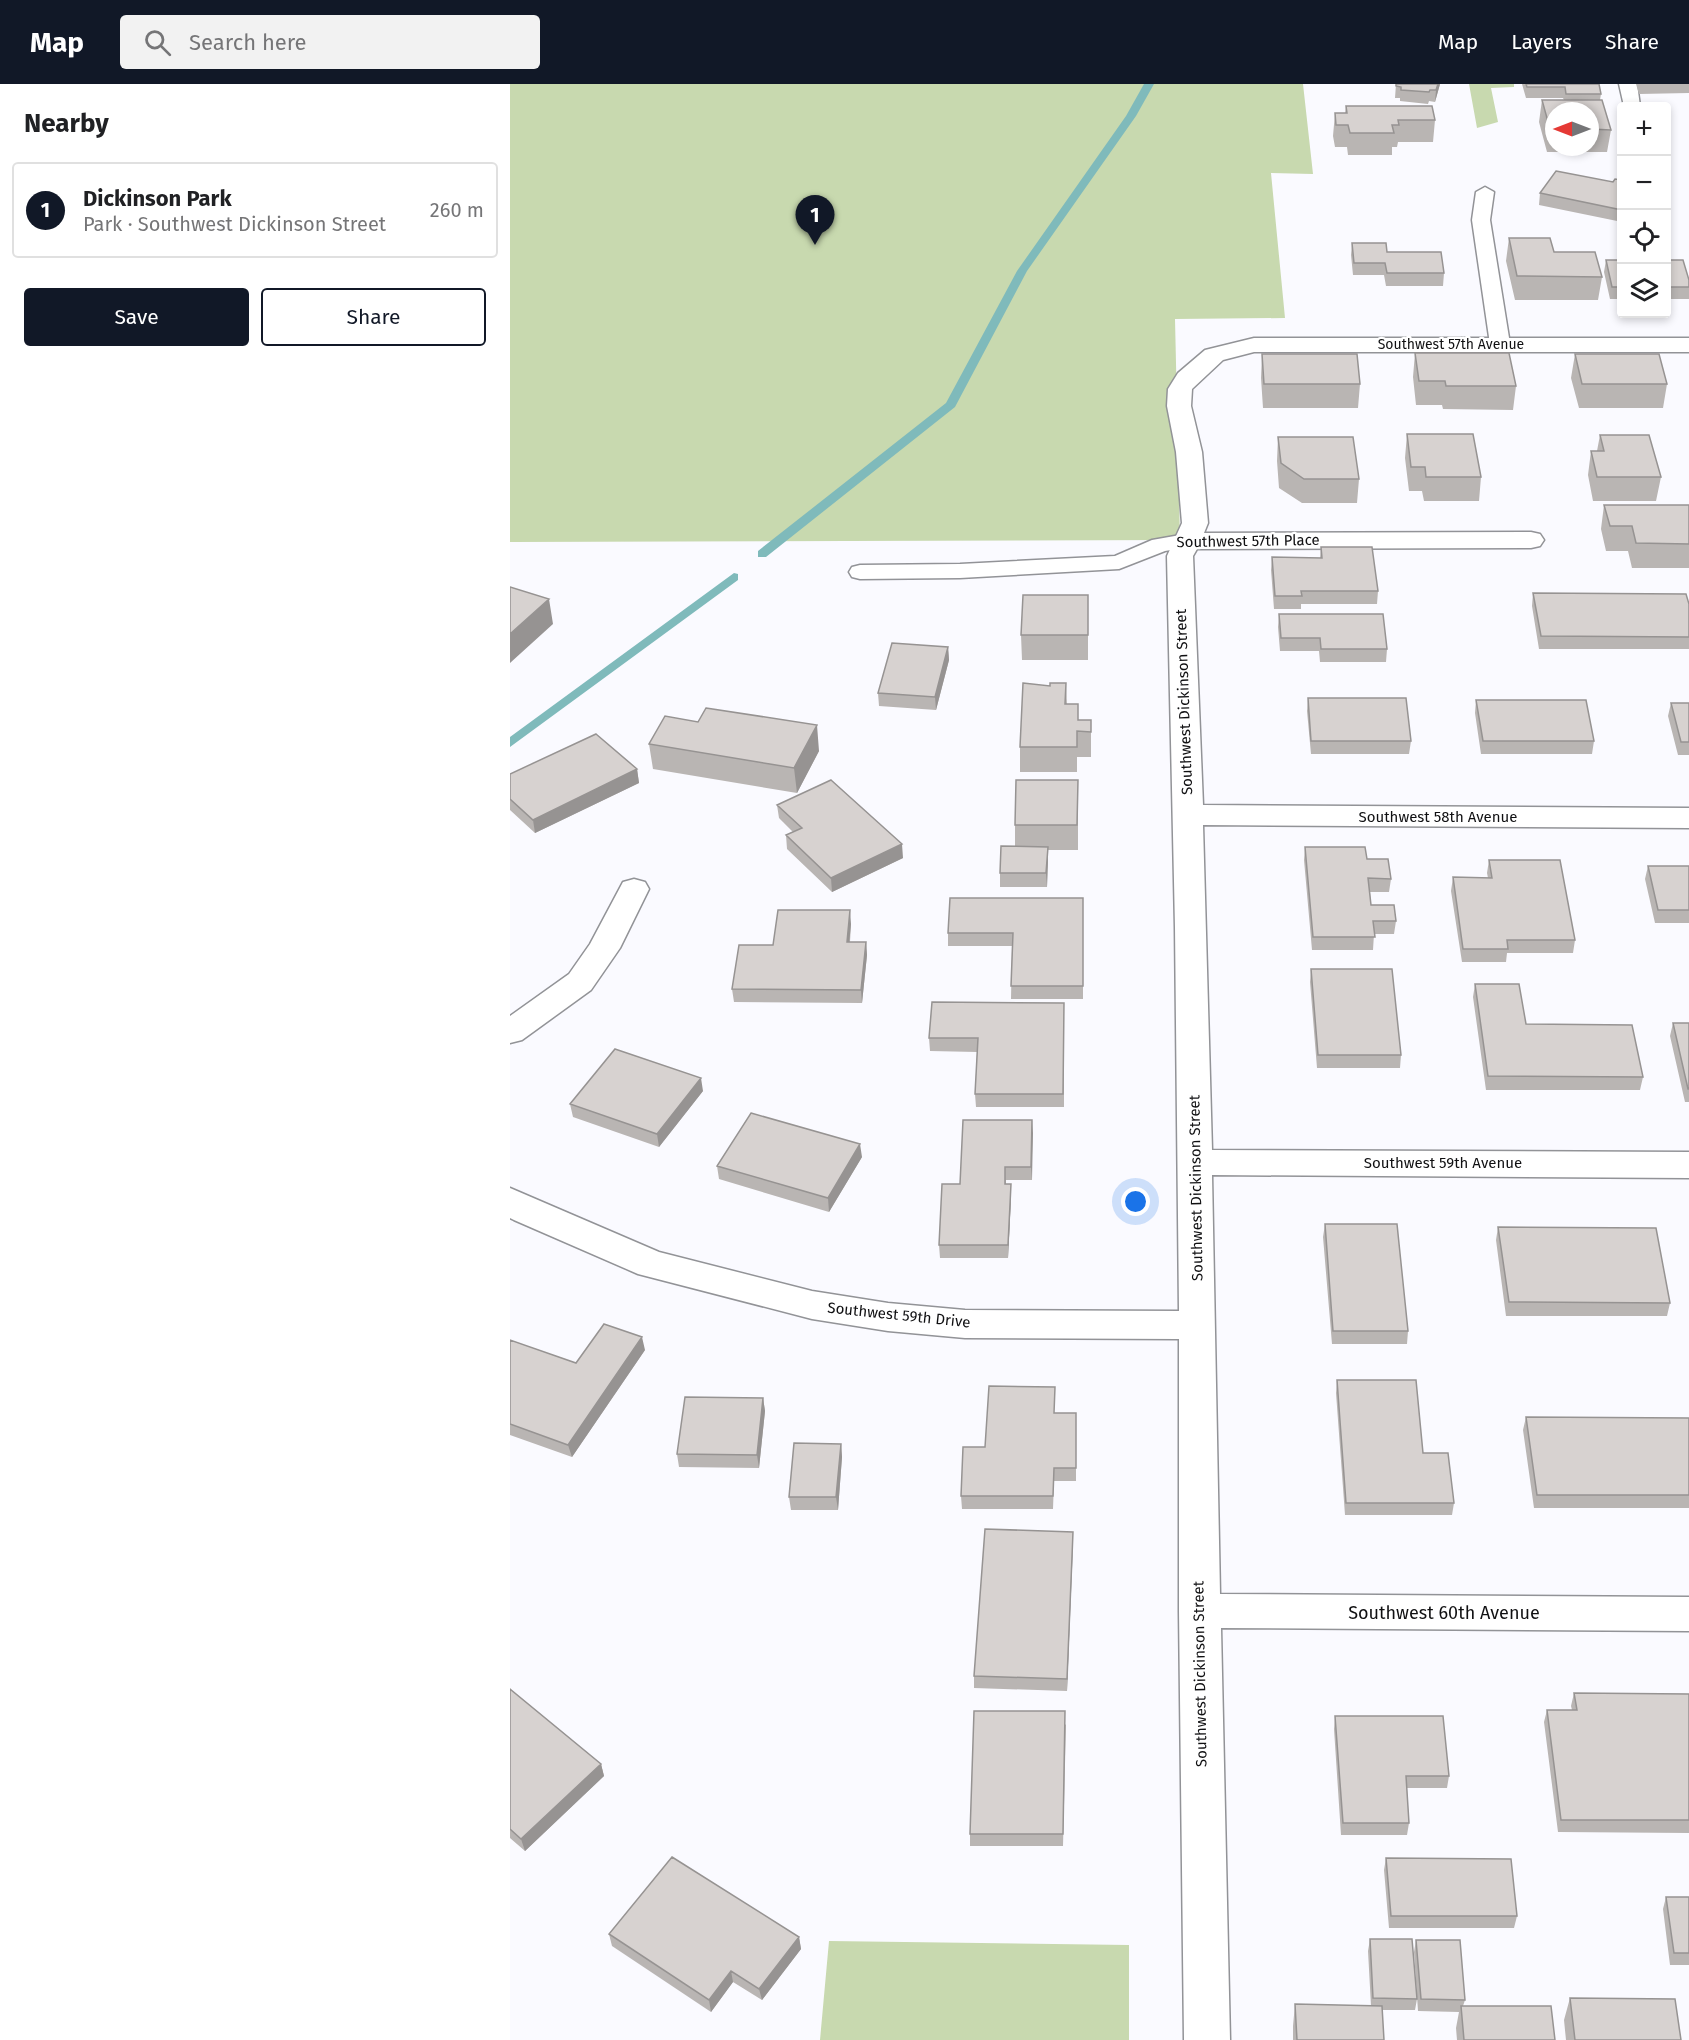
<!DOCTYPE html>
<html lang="en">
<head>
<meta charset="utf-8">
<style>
  :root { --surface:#fff; --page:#f2f2f2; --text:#202124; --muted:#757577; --line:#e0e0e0; --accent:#111827 }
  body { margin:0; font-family:"Fira Sans",sans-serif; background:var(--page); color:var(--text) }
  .controls { position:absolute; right:18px; top:18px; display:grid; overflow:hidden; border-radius:6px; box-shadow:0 3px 9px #0003 }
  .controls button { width:54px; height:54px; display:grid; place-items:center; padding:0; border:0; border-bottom:2px solid var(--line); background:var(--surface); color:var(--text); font:30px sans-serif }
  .compass { position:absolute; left:1035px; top:18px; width:54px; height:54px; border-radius:50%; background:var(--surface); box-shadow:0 3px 9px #0003; rotate:270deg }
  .you { position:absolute; left:626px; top:1118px; width:21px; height:21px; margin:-15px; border:4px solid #fff; border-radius:50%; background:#1a73e8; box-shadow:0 0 0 9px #1a73e833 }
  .badge { display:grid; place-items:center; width:39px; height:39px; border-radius:50%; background:var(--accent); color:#fff; font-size:20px; font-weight:700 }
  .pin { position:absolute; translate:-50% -50px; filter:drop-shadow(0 2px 3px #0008) }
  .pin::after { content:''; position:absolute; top:32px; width:21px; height:18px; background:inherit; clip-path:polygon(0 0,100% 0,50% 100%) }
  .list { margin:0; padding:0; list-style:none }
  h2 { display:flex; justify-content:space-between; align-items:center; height:78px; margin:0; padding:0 24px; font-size:26px }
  h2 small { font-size:20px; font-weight:400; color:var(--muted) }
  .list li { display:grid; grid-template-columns:39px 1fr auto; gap:18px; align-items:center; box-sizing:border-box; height:96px; margin:0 12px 12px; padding:0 12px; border:2px solid var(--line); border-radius:6px }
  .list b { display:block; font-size:22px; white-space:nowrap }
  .list p { margin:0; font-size:20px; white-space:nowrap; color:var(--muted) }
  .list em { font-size:20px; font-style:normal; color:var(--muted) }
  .actions { display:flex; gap:12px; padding:18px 24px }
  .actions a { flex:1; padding:14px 0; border:2px solid var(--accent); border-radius:6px; text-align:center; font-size:21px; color:var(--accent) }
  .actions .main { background:var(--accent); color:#fff }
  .icon { flex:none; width:33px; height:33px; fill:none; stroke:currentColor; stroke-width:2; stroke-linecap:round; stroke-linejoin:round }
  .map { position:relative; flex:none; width:1179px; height:1956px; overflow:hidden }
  header { display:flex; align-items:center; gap:36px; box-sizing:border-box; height:84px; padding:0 30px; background:var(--accent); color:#fff }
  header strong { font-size:28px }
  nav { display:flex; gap:33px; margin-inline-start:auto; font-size:21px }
  .search { width:420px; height:54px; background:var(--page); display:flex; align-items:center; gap:15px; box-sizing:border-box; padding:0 21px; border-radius:6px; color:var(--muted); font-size:22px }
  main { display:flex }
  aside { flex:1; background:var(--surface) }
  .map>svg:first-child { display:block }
  .green { fill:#c8d9af }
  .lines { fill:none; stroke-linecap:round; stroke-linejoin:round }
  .stream { fill:#7fbabb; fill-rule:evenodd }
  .lane-casing { stroke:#929397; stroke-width:3 }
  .street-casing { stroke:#929397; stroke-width:3 }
  .lane { fill:#fff; fill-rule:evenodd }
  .street { fill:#fff; fill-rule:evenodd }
  .wall { fill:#b9b5b3; fill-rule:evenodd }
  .shaded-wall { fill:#969392 }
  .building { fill:#d7d2d0; stroke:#969392; stroke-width:1.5 }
  .labels { text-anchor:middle; stroke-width:4.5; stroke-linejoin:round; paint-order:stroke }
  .far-street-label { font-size:14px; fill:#101012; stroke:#fff }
  .street-label { font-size:15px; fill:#101012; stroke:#fff }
  .near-street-label { font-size:18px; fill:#101012; stroke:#fff }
</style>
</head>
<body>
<header>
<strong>Map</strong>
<div class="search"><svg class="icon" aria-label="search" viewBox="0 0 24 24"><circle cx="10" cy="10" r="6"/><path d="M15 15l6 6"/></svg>Search here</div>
<nav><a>Map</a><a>Layers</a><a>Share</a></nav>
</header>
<main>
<aside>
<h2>Nearby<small></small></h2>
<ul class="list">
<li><span class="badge">1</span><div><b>Dickinson Park</b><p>Park · Southwest Dickinson Street</p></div><em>260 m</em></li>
</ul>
<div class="actions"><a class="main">Save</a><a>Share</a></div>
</aside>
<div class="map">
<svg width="1179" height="1956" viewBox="0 0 1179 1956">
  <rect width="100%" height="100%" fill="#fafaff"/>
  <!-- green -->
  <path class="green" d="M0,0H793L803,90L761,89L775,234L665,235L670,456L0,458Z
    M959,0H1004V3L981,4L988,38L967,44Z
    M319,1857L619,1861V1956H310Z"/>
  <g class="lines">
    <!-- stream -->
    <path class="stream" d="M634,0H644L626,32L517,187L445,323L256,473H248V467L436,319L507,187L616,32Z
      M224,489L228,490V496L0,663V653Z"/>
    <!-- lane casing -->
    <g class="lane-casing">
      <path id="lane" d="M1109,0H1127L1130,22H1114Z
        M975,103L984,108L980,136L1000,260L990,266L980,260L962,136L966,108Z
        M676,450L684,452L687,457L684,462L655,467L609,485L450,494L350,495L342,493L339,488L342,483L350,481L450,480L605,472L642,456Z"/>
    </g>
    <!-- street casing -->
    <g class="street-casing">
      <path id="street" d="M744,254H1179V268H744L713,276L682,305L681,322L692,368L698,439L694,449L1021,448L1030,450L1034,456L1030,462L1021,464L687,465L683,472L693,721L1179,724V744L693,741L702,1066L1179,1068V1094L702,1091L710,1510L1179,1513V1547L711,1544L720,1956H674L669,1527V1255L455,1254L378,1247L302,1235L128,1190L4,1136L0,1134V1104L149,1168L302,1207L378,1219L455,1226L669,1227L665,843L657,472L672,439L666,368L657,322L658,305L668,289L695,266Z
        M124,795L135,798L139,805L110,864L81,906L12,956L0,959V932L59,890L80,860L113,798Z"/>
    </g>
    <!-- lane -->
    <use href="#lane" class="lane"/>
    <!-- street -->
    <use href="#street" class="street"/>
  </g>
  <!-- wall -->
  <path class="wall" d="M886,0H930L925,18L919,17L918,20L890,17V14H885Z
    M1012,0H1089L1091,10L1090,16L1101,46L1097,68H1037L1029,38L1032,16H1054L1053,14H1016ZM1044,27H1080V63H1044Z
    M1126,0H1179V9L1129,10Z
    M836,22L925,36L923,58H888L887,63H882V71H838L837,63H825L823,52L825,29H835Z
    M1112,96V138L1029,121L1030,109L1103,98Z
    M999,154L1044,168L1092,193L1088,216H1005L996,177Z
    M842,159L877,168L934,189L933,202H876L874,191H843L841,171Z
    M1096,176H1112V215H1100L1094,188Z
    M1156,176L1179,196V215H1156Z
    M905,269L1006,302L1003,326L933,325L932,321H906L903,293Z
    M752,270L850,300L848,324H753L751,294Z
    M1065,270L1157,300L1153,324H1069L1061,294Z
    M897,350L971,393L969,417H914L912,407H899L895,374Z
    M1090,351L1151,393L1146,417H1083L1078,391L1081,367H1087Z
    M768,353L849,395L847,419H792L769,404L767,377Z
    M1094,421H1179V484H1122L1118,467H1096L1091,445Z
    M811,463L868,507L867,520H791V525H764L761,486L762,473L810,474Z
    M1023,509L1179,520V565H1029L1022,522Z
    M578,511V576H512L511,551Z
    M769,530L877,565L876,578H810L809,567H770L768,543Z
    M438,563L439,576L426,626L369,622L368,609Z
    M556,599L557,620L568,636H581V673H567V688H510V663L540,602Z
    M798,614L901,657L899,670H801L797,627Z
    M966,616L1084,657L1082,670H971L965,629Z
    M1161,619H1179V671H1168L1158,632Z
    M139,660L309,667L287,709L143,685Z
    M127,685L129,699L25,749L0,726V690Z
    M568,696V766H538L537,803H490V789L505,762V741Z
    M267,721L393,774L322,808L277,765L276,751L283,748L269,734Z
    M795,763L857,775L881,795L879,808H860L861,821L886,837L884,850H864L863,866H802L794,776Z
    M979,776L1065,856L1063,869H997L996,878H952L941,807L943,793L978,794L977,789Z
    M1138,782H1179V839H1145L1135,795Z
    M573,814V915H501L502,862H438V849Z
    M341,840L340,858H356L357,871L352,919L224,918L222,905L263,861Z
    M801,885L891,971L890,984H807L800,898Z
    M965,900L1016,940L1133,993L1130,1006H976L963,913Z
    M554,919V1023H466L465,1010L467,968L420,967L419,954Z
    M1163,939H1179V1018H1175L1160,952Z
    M193,1007L149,1063L63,1033L60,1020Z
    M522,1036V1096H496V1100H501V1113L498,1174H430L429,1161L450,1100Z
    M352,1073L319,1128L209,1095L207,1082Z
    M815,1140L898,1247L897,1260H822L813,1153Z
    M988,1143L1160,1219L1157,1232H996L986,1156Z
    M0,1256L66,1279L135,1266L62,1373L0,1351Z
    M827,1296L913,1369L944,1419L942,1431H835L826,1309Z
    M253,1314L255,1327L249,1384L169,1383L167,1370Z
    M545,1329H566V1397H544L543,1425H452L451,1412L475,1363Z
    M1016,1333L1179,1334V1424H1024L1013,1346Z
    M331,1360L332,1373L328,1426H281L279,1413Z
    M563,1448L557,1607L464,1604V1592Z
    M0,1605L91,1680L94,1692L15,1767L0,1754Z
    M1064,1609L1179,1610V1749L1048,1748L1034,1638L1037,1626H1062L1061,1622Z
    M825,1632L939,1692L937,1704H897L899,1739L897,1751H831L824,1645Z
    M556,1640L553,1762H460V1750Z
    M876,1774L1007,1832L1004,1844H879L874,1786Z
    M1156,1813H1179V1881H1160L1153,1825Z
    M99,1850L289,1853L291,1865L252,1916L223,1898L201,1928L102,1862Z
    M860,1855L907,1915L905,1926H872L874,1956H783V1942L785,1920L861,1922L858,1867Z
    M906,1856L955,1916L953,1922L1045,1956H947L946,1944L949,1928L908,1927L904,1868Z
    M1060,1914L1171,1956H1056L1054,1936Z"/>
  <!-- shaded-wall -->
  <path class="shaded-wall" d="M928,0H930L925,18L926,6Z
    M39,515L43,540L0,579V550Z
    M438,563L439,576L426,626L425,613Z
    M307,641L309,667L287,709L284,684Z
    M127,685L129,699L25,749L23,736Z
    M392,760L393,774L322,808L321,794Z
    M538,763V776L537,803L536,789Z
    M340,826L341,840L338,871L337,858Z
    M356,858L357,871L352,919L351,906Z
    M191,994L193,1007L149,1063L147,1050Z
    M522,1036L523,1049L522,1096L521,1083Z
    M350,1060L352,1073L319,1128L318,1114Z
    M501,1100V1113L498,1174V1161Z
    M132,1253L135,1266L62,1373L58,1361Z
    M253,1314L255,1327L249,1384L247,1371Z
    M331,1360L332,1373L328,1426L326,1413Z
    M563,1448V1461L557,1607V1595Z
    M91,1680L94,1692L15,1767L11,1755Z
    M289,1853L291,1865L252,1916L249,1905Z
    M221,1887L223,1898L201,1928L199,1916Z"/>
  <!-- building -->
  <path class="building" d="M886,0H928L926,6H920L919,8L891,6V3L886,2Z
    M1016,0H1089L1091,10H1056L1055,3H1017Z
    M1032,16H1092L1101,46L1080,45V27H1044V45H1040Z
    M836,22H922L925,36H888L889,41H882L884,49H840L838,41H826L825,29H837Z
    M1046,87L1103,98L1105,95L1112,96V126L1030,109Z
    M999,154H1040L1044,168H1085L1092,193L1007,192Z
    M842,159H876L877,168H931L934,189H877L875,179H844Z
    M1096,176H1112V203H1102Z
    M1156,176H1173L1179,196V203H1156Z
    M905,269H999L1006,302H936L935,297H909Z
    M752,270H847L850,300H754Z
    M1065,270H1149L1157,300H1072Z
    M897,350H963L971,393H916L915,383H901Z
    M1090,351H1139L1151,393H1087L1081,367H1094Z
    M768,353H843L849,395H794L771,379Z
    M1094,421H1179V460L1126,459L1122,442H1100Z
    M811,463H862L868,507H791L792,512H765L762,473L812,474Z
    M0,503L39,515L0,550Z
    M1023,509L1176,510L1179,520V553L1031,552Z
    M513,511H578V551H511Z
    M769,530H873L877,565H811L810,554H771Z
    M382,559L438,563L425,613L368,609Z
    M513,599L540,602V599H556L555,620H568V636H581V648L567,647V663H510Z
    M798,614H896L901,657H801Z
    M966,616H1076L1084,657H973Z
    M1161,619H1179V658H1171Z
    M196,624L307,641L284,684L139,660L155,632L188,638Z
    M86,650L127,685L23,736L0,715V690Z
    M321,696L392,760L321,794L276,751L292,744L267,721Z
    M506,696H568L567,741H505Z
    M491,762L538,763L536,789H490Z
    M795,763H855L857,775H878L881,795L858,794L861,821H884L886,837H863L865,853H803Z
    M979,776H1050L1065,856H997L998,865H953L943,793L982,794Z
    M1138,782H1179V826H1148Z
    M440,814H573V902H501L503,849H438Z
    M268,826H340L337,858H356L351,906L222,905L229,861H263Z
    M801,885H882L891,971H808Z
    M965,900H1009L1016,940L1122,941L1133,993L978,992Z
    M422,918L554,919L553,1010H465L468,954H419Z
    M1163,939H1179V1005H1178Z
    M105,965L191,994L147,1050L60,1020Z
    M241,1029L350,1060L318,1114L207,1082Z
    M453,1036H522L521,1083H495V1100H501L498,1161H429L432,1100H450Z
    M815,1140H887L898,1247H823Z
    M988,1143L1146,1144L1160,1219L999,1218Z
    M94,1240L132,1253L58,1361L0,1340V1256L66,1279Z
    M827,1296H906L913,1369H938L944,1419H836Z
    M479,1302L545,1303L544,1329H566V1384H544L543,1412H451L453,1363H475Z
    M175,1313L253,1314L247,1371L167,1370Z
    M1016,1333L1179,1334V1411H1027Z
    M284,1359L331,1360L326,1413H279Z
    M475,1445L563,1448L557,1595L464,1592Z
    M0,1605L91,1680L11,1755L0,1745Z
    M1064,1609L1179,1610V1736H1051L1037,1626H1067Z
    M464,1627H555L553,1750H460Z
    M825,1632H933L939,1692H896L899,1739H833Z
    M162,1773L289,1853L249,1905L221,1887L199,1916L99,1850Z
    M876,1774L1001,1775L1007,1832H881Z
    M1156,1813H1179V1869H1164Z
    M860,1855H902L907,1915L863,1914Z
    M906,1856H950L955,1916L911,1915Z
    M1060,1914L1165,1915L1171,1956H1065Z
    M785,1920L872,1922L874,1956H787Z
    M951,1922H1041L1045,1956H954Z"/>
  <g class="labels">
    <!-- far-street labels -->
    <g class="far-street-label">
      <text x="941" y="265">Southwest 57th Avenue</text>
    </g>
    <!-- street labels -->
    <g class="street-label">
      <text transform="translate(738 457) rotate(-1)" y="5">Southwest 57th Place</text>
      <text transform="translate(674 618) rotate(-92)" y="5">Southwest Dickinson Street</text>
      <text x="928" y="738">Southwest 58th Avenue</text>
      <text x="933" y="1084">Southwest 59th Avenue</text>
      <text transform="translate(686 1104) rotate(-91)" y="5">Southwest Dickinson Street</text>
      <text transform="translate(389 1231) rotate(6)" y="5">Southwest 59th Drive</text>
      <text transform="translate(690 1590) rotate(-91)" y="5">Southwest Dickinson Street</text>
    </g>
    <!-- near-street labels -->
    <g class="near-street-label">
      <text x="934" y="1535">Southwest 60th Avenue</text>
    </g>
  </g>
</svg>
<div class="controls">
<button>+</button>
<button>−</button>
<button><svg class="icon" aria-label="locate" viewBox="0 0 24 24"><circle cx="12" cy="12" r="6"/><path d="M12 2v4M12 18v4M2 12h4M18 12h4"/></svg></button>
<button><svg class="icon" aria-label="layers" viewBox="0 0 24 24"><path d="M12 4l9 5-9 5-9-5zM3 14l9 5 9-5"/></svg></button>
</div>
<svg class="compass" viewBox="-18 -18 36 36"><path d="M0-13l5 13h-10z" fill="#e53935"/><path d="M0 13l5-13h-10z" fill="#757577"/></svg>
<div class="you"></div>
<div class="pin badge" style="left:305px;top:161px">1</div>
</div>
</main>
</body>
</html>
